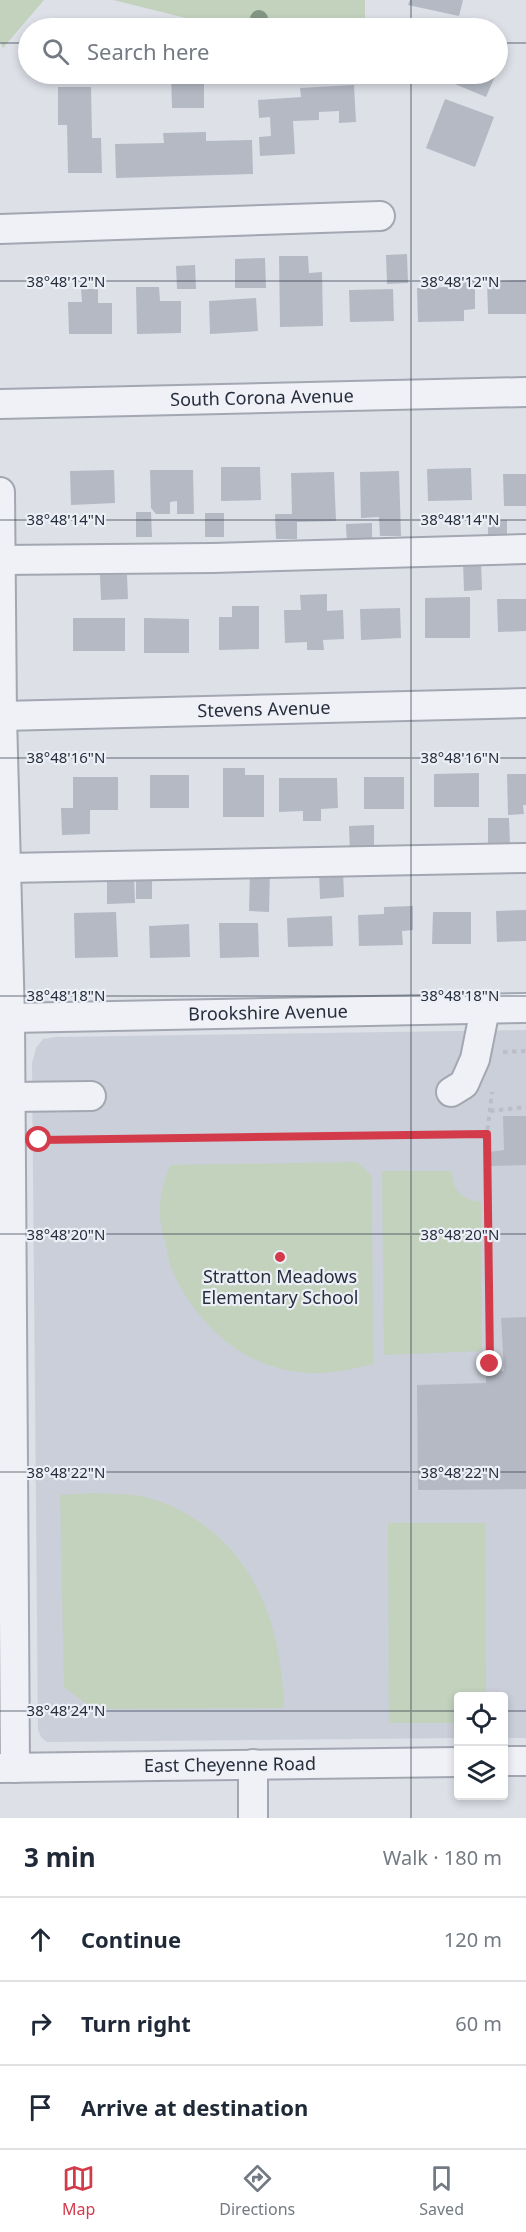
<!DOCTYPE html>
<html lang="en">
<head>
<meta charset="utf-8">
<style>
  :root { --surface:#fff; --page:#f6f6f7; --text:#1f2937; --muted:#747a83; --line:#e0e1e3; --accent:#d33b4b }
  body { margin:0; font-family:"Noto Sans",sans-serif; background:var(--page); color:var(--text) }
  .controls { position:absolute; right:18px; bottom:18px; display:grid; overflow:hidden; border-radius:6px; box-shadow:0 3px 9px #0003 }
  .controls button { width:54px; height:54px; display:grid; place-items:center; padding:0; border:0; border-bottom:2px solid var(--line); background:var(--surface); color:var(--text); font:30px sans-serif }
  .stop { position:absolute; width:18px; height:18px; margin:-14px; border:4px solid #d33b4b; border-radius:50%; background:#fff }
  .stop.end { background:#d33b4b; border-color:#fff; box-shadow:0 2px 6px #0008 }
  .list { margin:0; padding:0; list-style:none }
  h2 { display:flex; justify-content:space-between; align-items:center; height:78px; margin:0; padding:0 24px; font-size:26px }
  h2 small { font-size:20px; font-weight:400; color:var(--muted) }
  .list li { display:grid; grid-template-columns:39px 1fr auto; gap:18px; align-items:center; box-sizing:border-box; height:84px; padding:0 24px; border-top:2px solid var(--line) }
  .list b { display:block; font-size:22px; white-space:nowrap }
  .list em { font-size:20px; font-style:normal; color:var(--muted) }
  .icon { flex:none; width:33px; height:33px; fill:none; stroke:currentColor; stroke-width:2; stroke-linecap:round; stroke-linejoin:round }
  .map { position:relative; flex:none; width:526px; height:1818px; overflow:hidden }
  .search { position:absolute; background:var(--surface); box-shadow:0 3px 9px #0003; left:18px; right:18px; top:18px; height:66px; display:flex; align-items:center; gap:15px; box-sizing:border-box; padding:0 21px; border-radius:33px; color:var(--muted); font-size:22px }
  .sheet { height:330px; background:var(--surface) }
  nav { display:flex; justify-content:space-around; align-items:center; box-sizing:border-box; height:84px; border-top:2px solid var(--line); background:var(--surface); font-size:16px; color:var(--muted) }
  nav a { display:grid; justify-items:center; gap:3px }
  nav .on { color:var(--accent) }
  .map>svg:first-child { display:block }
  .built { fill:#cbcfd9 }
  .green { fill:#c2d2bd }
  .building { fill:#b4b9c4 }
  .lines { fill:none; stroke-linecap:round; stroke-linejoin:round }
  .minor-casing { stroke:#a2a7b1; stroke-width:32 }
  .path { stroke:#bbbec6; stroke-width:4; stroke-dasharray:4.5 4.5; stroke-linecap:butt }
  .minor { stroke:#f0f1f6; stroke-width:28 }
  .tree { fill:#829783 }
  .route { stroke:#d33b4b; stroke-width:8 }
  .ticks { fill:none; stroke:#262e3e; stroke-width:1.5; stroke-opacity:0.45 }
  .poi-dot { fill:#d33b4b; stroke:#eceff5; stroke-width:2 }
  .labels { text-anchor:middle; stroke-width:4.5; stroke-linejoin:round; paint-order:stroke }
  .street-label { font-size:18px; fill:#262e3e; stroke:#eceff5 }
  .poi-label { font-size:18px; fill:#262e3e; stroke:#eceff5 }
  .ticks-label { font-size:15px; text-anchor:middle; fill:#262e3e; stroke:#eceff5; stroke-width:4.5; stroke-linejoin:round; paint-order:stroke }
</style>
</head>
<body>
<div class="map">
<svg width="526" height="1818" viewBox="0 0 526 1818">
  <rect width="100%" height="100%" fill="#dde0e7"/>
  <!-- built -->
  <path class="built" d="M526,1030V1738H504V1696H458V1738L47,1742L41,1737L38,1730L32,1063L36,1048L43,1039L55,1037Z"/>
  <!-- green -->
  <path class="green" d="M0,0H44L3,48L0,42Z
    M113,0H365V28H226Z
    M357,1162L372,1176L373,1364C343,1372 313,1377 282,1369C233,1358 193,1317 173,1272C169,1264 168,1254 166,1245C163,1234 159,1221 160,1209C160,1193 165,1180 170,1165Z
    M382,1171H452C452,1191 463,1200 481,1202L482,1351L384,1355Z
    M94,1493C109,1494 125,1493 140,1496C161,1500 180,1509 198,1521C262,1565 281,1633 284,1708L93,1709L64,1687L60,1495Z
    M388,1523H485L486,1696H458V1723H389Z"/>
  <!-- building -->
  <path class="building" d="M410,0H463L459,16L408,5Z
    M100,24H143V28H100Z
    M498,45L506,49L498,69Z
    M171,74H204V108H172Z
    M439,74H496L486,97L438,77Z
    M354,85L356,122L339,123V111L319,112V120L293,121L295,154L260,156L259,137L271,136L270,117L259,118L258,100L301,97L300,88Z
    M58,87H91L92,138H101L102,173H68L67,125H58Z
    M445,99L494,117L475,167L426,148Z
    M206,132V141L252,140L253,174L116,178L115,144L164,143L163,133Z
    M407,254L408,283L387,284L386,255Z
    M279,256H308L309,273L322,272L323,326L280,327Z
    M265,258L266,288H235V259Z
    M195,265L196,289H177L176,266Z
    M475,279V309L464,310V321L418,322L417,288L447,287V280Z
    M526,280V314H488L487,281Z
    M136,287H159L160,301H181V333L137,334Z
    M81,289H98V303H112V334H69L68,302H82Z
    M393,289L394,321L350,322L349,290Z
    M256,298L258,331L210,334L209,301Z
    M221,467H260L261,500L221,501Z
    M471,468L472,500L428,501L427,469Z
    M114,470L115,503L71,505L70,471Z
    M150,470H193L194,514H177V501L170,502V514H156L151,508Z
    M399,471L401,536H380L379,517L361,518L360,472Z
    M334,472L336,521L297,522V539H276L275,514H292L291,473Z
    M503,474H526V506H504Z
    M136,512H151L152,537H136Z
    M205,513H224V537H205Z
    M507,520V545H488V521Z
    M372,523V547L347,548L346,524Z
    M463,562H481L482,590L464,591Z
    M100,575H127L128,599L101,600Z
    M327,594V611L343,610L344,639L323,640L324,650H307V642L285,643L284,610H301L300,595Z
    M470,597V638H425V598Z
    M497,599H526V631L498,632Z
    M232,606H259V649L219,650V617H232Z
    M400,608L401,638L361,640L360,609Z
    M73,618H125V651H73Z
    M144,618L189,619V653H144Z
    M223,768H245V775H264V817H223Z
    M479,773V807H434V774Z
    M507,774H526V805H523L524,814L508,815Z
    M150,775H189V808H150Z
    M73,777H118V810H90V834L62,835L61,808H73Z
    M364,777H404V809H364Z
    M279,778H337L338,808L321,809V821H303V811L279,812Z
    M488,818H509L510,844L488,845Z
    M374,825V853L350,854L349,826Z
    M343,869L344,897L320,899L319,870Z
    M250,872H270L269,912L249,911Z
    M134,874L135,903L107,904V875Z
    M136,876H152V899H136Z
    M413,906V930L402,931L403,945L359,946L358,915L384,914V907Z
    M526,910V941L497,942L496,911Z
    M116,912L118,957L75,958L74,913Z
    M433,912H471V944H432Z
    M332,916L333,946L288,947L287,918Z
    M219,923H258L259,957L220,958Z
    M189,924L190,957L150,958L149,926Z
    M503,1116H526V1165L491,1166L490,1152L504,1150Z
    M526,1317V1489L418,1490L417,1385L486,1383V1371H504L501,1318Z"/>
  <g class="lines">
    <!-- minor casing -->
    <g class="minor-casing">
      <g id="minor">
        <path d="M0,229L380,216"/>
        <path id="s1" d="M0,404L526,392"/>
        <path d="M0,492L2,716L10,1018L15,1768"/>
        <path d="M1,560L213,558L526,549"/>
        <path id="s2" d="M2,716L526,703"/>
        <path d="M6,868L526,858"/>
        <path id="s3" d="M10,1018L526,1008"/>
        <path d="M451,1092L464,1084L475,1059L485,1009"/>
        <path d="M10,1097L91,1096"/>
        <path d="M504,1761H526"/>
        <path d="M253,1764V1818"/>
        <path id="s4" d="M0,1768L458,1762"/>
      </g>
    </g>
    <!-- path -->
    <path class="path" d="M503,1052L526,1051
      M490,1111L526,1107
      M39,1140L487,1134
      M490,1364L487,1134L492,1092"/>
    <!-- minor -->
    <use href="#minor" class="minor"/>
  </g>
  <!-- trees -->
  <circle class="tree" cx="259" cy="19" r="9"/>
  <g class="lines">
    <!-- route -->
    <path class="route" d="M39,1140L487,1134L490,1364"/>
  </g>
  <!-- ticks -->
  <path class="ticks" d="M411,0V28M0,43H28M498,43H526M411,74V1818M0,281H526M0,520H526M0,758H526M0,996H526M0,1234H526M0,1472H526M0,1711H458M504,1711H526"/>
  <!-- markers -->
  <circle class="poi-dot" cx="280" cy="1257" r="6"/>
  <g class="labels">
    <!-- street labels -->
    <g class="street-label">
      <text dy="6" stroke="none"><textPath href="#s1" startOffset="262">South Corona Avenue</textPath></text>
      <text dy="6" stroke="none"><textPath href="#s2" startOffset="262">Stevens Avenue</textPath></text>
      <text dy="6" stroke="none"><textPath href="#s3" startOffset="258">Brookshire Avenue</textPath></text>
      <text dy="6" stroke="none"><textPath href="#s4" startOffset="230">East Cheyenne Road</textPath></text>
    </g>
    <!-- poi labels -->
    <g class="poi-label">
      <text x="280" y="1283">Stratton Meadows<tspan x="280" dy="21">Elementary School</tspan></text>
    </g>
  </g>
  <g class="ticks-label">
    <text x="460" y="287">38°48'12"N</text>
    <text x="66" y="287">38°48'12"N</text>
    <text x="66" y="525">38°48'14"N</text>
    <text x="460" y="525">38°48'14"N</text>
    <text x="460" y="763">38°48'16"N</text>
    <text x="66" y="763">38°48'16"N</text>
    <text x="66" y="1001">38°48'18"N</text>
    <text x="460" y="1001">38°48'18"N</text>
    <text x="66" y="1240">38°48'20"N</text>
    <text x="460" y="1240">38°48'20"N</text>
    <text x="460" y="1478">38°48'22"N</text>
    <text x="66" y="1478">38°48'22"N</text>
    <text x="66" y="1716">38°48'24"N</text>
  </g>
</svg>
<div class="controls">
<button><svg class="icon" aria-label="locate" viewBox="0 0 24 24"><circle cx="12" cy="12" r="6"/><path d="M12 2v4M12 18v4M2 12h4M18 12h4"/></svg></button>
<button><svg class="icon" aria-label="layers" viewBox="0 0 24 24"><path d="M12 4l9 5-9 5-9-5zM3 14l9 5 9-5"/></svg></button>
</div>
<div class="stop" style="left:39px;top:1140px"></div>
<div class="stop end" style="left:490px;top:1364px"></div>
<div class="search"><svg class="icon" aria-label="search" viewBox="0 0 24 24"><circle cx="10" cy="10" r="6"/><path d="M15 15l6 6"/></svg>Search here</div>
</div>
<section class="sheet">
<h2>3 min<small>Walk · 180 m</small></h2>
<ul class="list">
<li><svg class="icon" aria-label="ahead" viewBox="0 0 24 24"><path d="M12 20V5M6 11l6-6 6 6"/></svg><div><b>Continue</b></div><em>120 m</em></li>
<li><svg class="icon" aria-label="right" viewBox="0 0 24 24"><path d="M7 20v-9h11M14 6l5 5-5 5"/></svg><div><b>Turn right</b></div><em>60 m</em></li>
<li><svg class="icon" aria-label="arrive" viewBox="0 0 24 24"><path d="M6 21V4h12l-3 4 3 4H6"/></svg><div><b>Arrive at destination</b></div></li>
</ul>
</section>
<nav>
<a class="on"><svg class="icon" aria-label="map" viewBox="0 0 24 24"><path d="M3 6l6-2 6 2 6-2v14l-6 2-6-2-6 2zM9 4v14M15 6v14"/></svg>Map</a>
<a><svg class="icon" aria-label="directions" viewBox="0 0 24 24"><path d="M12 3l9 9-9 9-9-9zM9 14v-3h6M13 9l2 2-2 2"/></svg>Directions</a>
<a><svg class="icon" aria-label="saved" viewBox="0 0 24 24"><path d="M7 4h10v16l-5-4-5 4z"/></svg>Saved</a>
</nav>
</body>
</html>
